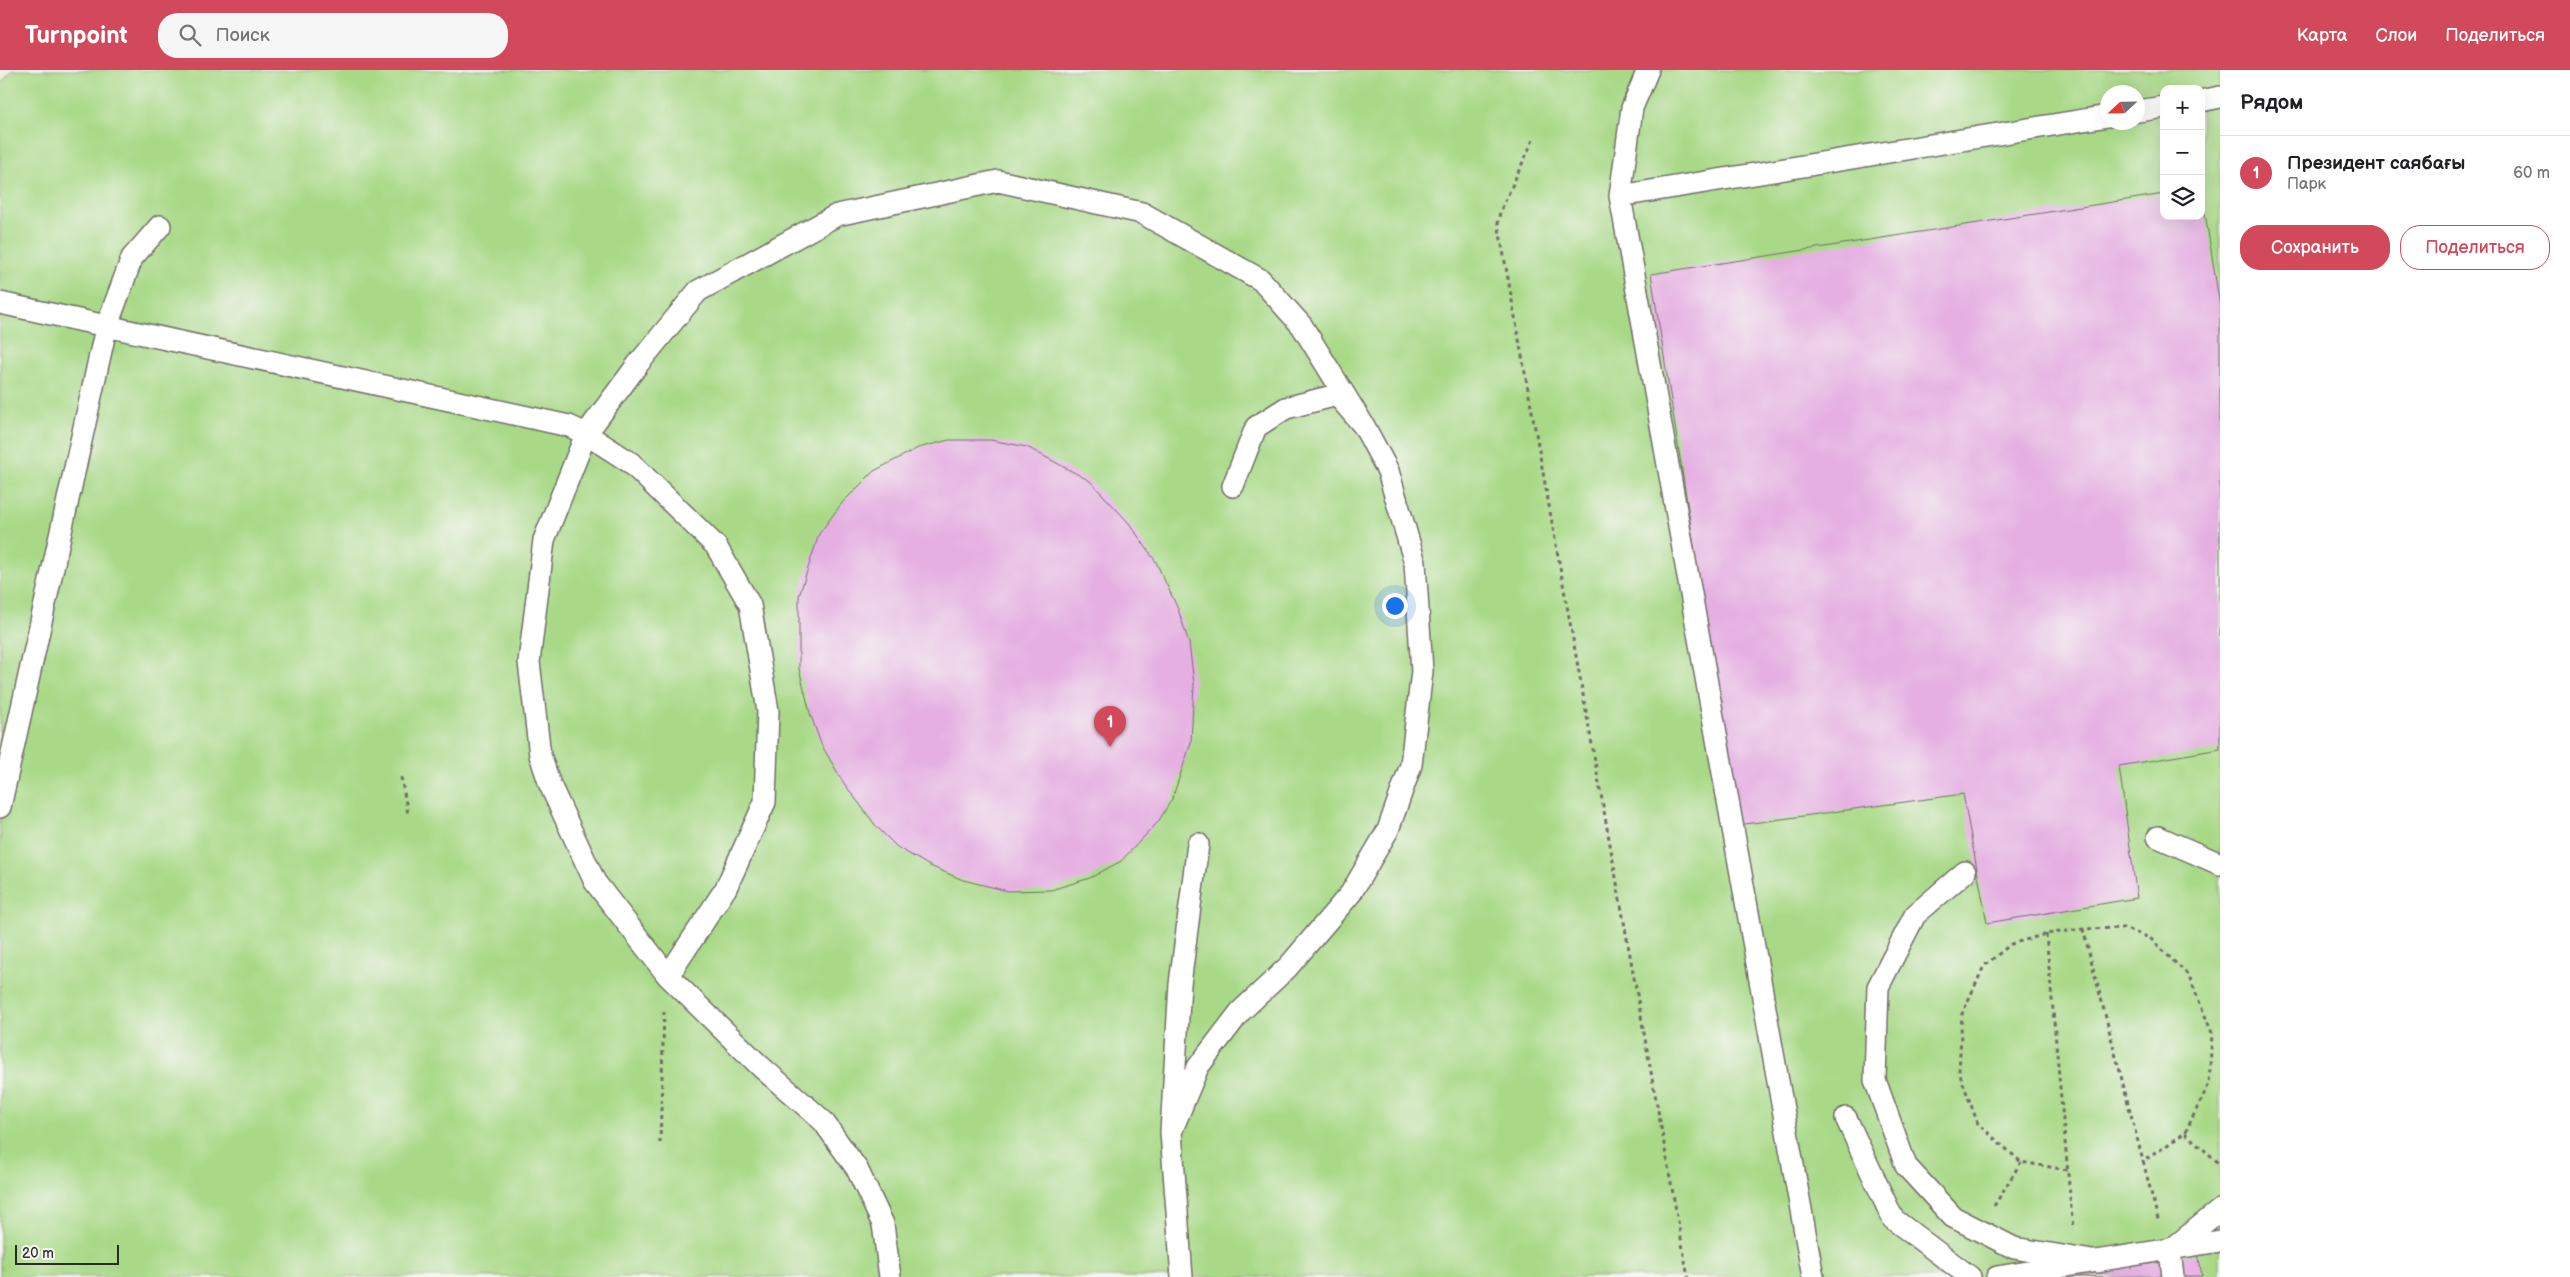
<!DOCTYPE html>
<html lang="ru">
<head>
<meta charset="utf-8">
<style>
  :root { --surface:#fff; --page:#f6f6f6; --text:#202124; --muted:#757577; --line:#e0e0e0; --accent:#d1495b }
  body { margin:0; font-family:"Balsamiq Sans",sans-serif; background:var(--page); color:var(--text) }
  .controls { position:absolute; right:15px; top:15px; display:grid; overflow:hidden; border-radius:10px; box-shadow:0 5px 20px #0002 }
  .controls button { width:45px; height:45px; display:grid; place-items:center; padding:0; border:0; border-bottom:1px solid var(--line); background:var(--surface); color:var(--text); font:25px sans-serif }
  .compass { position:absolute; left:2100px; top:15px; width:45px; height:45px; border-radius:50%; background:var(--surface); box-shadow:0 5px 20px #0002; rotate:248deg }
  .scale { position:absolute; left:15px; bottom:12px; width:104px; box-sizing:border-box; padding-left:5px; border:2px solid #2b2b2b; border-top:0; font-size:14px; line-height:18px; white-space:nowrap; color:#2b2b2b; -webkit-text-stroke:4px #f6f6f2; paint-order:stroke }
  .you { position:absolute; left:1394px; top:535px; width:18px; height:18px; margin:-12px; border:4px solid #fff; border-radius:50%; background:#1a73e8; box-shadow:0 0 0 8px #1a73e833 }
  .badge { display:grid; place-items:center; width:32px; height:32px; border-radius:50%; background:var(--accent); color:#fff; font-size:16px; font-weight:700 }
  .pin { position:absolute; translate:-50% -41px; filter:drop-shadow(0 1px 2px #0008) }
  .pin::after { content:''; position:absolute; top:26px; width:18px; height:15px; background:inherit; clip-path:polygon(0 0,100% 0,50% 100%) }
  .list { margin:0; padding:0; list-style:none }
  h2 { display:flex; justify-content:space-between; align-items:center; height:65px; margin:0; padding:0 20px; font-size:21px }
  h2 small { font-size:16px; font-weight:400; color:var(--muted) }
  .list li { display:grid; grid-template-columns:32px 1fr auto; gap:15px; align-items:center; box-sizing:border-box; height:75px; padding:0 20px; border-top:1px solid var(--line) }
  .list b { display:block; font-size:19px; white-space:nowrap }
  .list p { margin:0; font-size:16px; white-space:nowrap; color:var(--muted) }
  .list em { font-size:16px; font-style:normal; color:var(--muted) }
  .actions { display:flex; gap:10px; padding:15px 20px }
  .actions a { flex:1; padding:11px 0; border:1px solid var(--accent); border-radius:20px; text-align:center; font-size:18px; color:var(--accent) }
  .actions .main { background:var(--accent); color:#fff }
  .icon { flex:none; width:28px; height:28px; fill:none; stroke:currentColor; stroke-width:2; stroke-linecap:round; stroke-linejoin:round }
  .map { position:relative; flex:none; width:2220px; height:1207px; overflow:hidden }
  header { display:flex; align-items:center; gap:30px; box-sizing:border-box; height:70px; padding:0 25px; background:var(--accent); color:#fff }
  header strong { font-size:24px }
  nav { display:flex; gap:28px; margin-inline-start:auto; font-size:18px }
  .search { width:350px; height:45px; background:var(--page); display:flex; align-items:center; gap:12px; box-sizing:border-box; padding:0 18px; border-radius:20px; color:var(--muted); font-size:19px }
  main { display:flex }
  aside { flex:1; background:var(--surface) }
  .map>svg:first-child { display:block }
  .green { fill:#a9d987; stroke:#6a8259; fill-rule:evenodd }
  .building { fill:#e5afe2 }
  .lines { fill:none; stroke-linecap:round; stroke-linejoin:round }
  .lane-casing { stroke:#706e67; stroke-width:24 }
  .path { stroke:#706e67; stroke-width:3; stroke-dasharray:4 4; stroke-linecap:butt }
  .lane { stroke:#fff; stroke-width:21 }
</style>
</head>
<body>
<header>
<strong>Turnpoint</strong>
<div class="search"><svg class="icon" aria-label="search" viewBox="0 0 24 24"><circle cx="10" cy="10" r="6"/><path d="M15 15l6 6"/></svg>Поиск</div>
<nav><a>Карта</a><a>Слои</a><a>Поделиться</a></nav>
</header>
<main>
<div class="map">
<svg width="2220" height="1207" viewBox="0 0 2220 1207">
  <rect width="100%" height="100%" fill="#f6f6f2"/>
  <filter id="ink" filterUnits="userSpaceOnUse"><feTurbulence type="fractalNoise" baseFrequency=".02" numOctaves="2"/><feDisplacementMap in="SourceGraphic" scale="10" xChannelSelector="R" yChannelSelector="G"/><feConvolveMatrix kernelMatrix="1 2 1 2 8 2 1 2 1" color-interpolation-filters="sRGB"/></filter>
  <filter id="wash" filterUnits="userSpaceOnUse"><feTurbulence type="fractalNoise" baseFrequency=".0096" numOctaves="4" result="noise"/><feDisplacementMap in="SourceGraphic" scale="20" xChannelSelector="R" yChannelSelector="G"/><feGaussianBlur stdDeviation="1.12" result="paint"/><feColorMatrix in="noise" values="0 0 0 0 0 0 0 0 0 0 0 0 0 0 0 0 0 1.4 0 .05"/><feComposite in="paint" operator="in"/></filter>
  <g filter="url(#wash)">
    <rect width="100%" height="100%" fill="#f0ebd7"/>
    <!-- green -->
    <path class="green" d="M12,0H2220V1207H0V15ZM2164,19H2201V146H2164ZM2108,22H2138V52H2108Z"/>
    <g id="blocks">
      <!-- building -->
      <path class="building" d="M2164,124V146H2201L2202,125L2220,236V679L2119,696L2137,828L1987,853L1963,724L1738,755L1651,204Z
        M949,370H991L1027,377L1090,411L1129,453L1156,492L1178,539L1189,573L1194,614L1191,673L1172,729L1158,752L1121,791L1090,808L1051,820L1008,821L963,810L930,796L897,777L876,756L843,712L821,674L810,643L799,599V526L819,464L842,433L874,401L918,378Z
        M2198,1183L2202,1206L2043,1207Z"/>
    </g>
  </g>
  <g filter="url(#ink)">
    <use href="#blocks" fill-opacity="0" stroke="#706e67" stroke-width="1"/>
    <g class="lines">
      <!-- lane casing -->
      <g class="lane-casing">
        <path id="lane" d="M1648,0L1632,38L1620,126L1813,1207
          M2201,31L2220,27
          M2138,41L2164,37
          M1620,126L2108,46
          M0,233L569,356L586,364L631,393L716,476L750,535L768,641L765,732L726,818L668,906
          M0,737L106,258L132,188L160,156
          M2158,767L2220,794
          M1965,802L1915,845L1878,917L1875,1010L1906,1096L1953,1147L2014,1178L2098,1192
          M1846,1048L1893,1149L1970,1207
          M1171,1062L1198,997L1240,942L1288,897L1351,823L1388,760L1411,695L1422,601L1415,493L1388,401L1364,356L1337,325L1286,338L1256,357L1233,416
          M2172,1179L2220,1140
          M2170,1181L2173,1207
          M890,1207L883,1154L857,1099L823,1051L760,996L668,906L595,812L550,715L540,685L529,592L544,470L586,364L638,294L698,221L837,145L998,111L1142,143L1261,210L1302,256L1364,356
          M1182,1207L1171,1062L1180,914L1198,774
          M1997,1207L2220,1171"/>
      </g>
      <!-- path -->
      <path class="path" d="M1533,70L1500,142L1498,153L1688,1207
        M401,707L408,744
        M2083,859L2159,1153
        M2046,864L2073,1159
        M2185,1063L2220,1094
        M660,1073L664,942
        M2067,1100L2021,1092L1978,1054L1959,1002L1962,944L1984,896L2011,874L2046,864L2083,859L2123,858L2150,868L2189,906L2212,963L2209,1014L2185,1063L2142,1092
        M1994,1136L2021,1092"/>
      <!-- lane -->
      <use href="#lane" class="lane"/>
    </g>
  </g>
</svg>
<div class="controls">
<button>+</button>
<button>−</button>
<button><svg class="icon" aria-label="layers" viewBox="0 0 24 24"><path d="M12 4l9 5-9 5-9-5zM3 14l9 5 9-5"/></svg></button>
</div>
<svg class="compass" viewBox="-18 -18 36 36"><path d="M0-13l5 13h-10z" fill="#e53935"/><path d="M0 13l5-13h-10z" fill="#757577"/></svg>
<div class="scale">20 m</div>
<div class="you"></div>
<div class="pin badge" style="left:1110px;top:677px">1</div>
</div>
<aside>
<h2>Рядом<small></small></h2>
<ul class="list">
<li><span class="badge">1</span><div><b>Президент саябағы</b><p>Парк</p></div><em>60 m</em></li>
</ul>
<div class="actions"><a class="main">Сохранить</a><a>Поделиться</a></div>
</aside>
</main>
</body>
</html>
